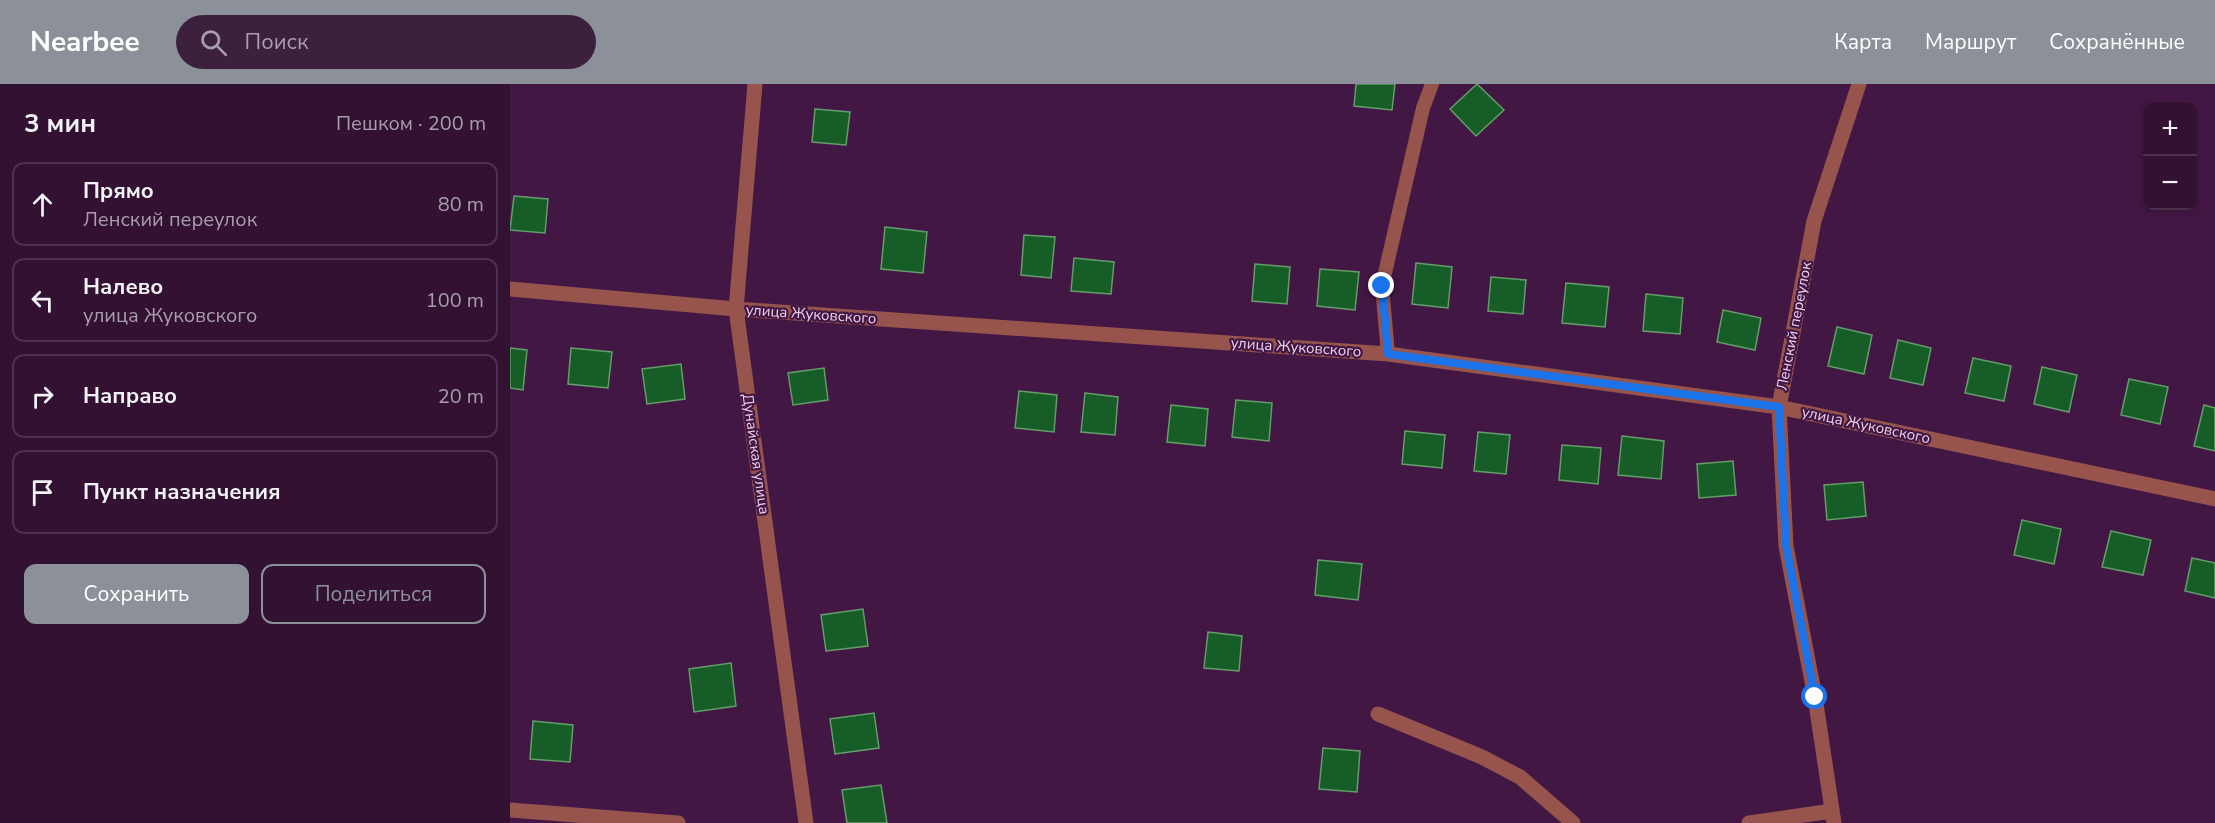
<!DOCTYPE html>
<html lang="ru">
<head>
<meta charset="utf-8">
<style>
  :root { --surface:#321132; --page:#3d1f3e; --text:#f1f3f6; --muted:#a89dac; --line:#4d314d; --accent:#8c9099 }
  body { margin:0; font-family:"Nunito Sans",sans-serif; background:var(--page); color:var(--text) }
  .controls { position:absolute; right:18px; top:18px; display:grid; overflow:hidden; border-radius:12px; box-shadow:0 3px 9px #0003 }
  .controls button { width:54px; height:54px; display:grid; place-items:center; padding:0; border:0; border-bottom:2px solid var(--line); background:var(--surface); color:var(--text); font:30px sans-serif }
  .stop { position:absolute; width:18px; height:18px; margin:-14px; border:4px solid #1a73e8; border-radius:50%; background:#fff }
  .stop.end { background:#1a73e8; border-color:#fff; box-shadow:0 2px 6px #0008 }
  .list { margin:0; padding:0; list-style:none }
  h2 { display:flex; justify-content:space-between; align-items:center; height:78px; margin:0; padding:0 24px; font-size:26px }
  h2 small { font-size:20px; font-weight:400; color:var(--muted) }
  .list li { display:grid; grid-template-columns:39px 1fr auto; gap:18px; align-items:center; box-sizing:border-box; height:84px; margin:0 12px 12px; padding:0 12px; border:2px solid var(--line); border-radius:12px }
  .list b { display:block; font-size:22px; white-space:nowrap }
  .list p { margin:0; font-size:20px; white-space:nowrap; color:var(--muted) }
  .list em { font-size:20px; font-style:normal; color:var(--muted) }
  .actions { display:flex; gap:12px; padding:18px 24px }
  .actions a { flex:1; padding:14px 0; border:2px solid var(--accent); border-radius:12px; text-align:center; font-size:21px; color:var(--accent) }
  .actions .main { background:var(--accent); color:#fff }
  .icon { flex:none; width:33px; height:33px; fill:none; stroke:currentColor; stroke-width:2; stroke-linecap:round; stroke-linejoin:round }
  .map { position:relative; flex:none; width:1705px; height:739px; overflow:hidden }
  header { display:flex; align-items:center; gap:36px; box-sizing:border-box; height:84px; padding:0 30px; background:var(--accent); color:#fff }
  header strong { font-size:28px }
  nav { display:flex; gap:33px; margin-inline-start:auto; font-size:21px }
  .search { width:420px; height:54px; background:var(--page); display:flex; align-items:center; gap:15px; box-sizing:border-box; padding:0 21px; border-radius:33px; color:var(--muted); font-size:22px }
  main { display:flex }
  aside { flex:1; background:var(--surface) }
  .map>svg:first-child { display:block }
  .building { fill:#165d27; stroke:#659c6c; stroke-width:1.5 }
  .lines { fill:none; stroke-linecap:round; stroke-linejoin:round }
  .lane { stroke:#96544d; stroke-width:14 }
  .street { stroke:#96544d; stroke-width:15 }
  .route { stroke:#1a73e8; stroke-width:8 }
  .labels { text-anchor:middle; stroke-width:4.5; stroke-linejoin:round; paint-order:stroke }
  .street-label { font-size:15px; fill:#ebd0ea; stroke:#431743 }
</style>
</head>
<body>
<header>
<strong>Nearbee</strong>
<div class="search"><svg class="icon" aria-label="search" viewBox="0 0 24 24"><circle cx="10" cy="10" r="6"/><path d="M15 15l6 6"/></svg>Поиск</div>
<nav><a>Карта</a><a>Маршрут</a><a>Сохранённые</a></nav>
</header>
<main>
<aside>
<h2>3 мин<small>Пешком · 200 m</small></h2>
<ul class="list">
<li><svg class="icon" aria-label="ahead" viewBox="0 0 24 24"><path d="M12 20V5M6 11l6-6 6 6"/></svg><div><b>Прямо</b><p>Ленский переулок</p></div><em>80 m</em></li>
<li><svg class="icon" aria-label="left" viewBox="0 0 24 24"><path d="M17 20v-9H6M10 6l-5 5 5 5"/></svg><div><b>Налево</b><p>улица Жуковского</p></div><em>100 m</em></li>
<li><svg class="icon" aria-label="right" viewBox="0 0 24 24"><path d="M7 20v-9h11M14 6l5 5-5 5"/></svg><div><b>Направо</b></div><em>20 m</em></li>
<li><svg class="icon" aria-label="arrive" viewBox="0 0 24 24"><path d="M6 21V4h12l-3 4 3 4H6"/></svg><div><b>Пункт назначения</b></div></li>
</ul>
<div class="actions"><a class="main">Сохранить</a><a>Поделиться</a></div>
</aside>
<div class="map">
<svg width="1705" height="739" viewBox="0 0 1705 739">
  <rect width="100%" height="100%" fill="#431743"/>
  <!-- building -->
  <path class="building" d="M846,0H885L882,26L844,22Z
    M967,0L994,26L966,52L940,25Z
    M305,25L340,28L336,61L302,58Z
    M4,112L38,115L35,149L0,146Z
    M375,143L417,148L413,189L371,185Z
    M514,151L545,153L541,194L511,191Z
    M564,174L604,178L601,210L561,207Z
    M906,179L942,183L938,224L902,220Z
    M745,180L780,183L777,220L742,217Z
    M810,185L849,188L845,226L807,222Z
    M981,193L1016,196L1013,230L978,227Z
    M1056,199L1099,203L1095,243L1052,239Z
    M1136,210L1173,214L1170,250L1133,247Z
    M1213,226L1251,234L1245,266L1207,258Z
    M1327,243L1362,251L1354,290L1318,282Z
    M1388,256L1421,264L1413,301L1380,294Z
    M0,264L17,266L13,306L0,304Z
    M61,264L102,268L98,304L58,300Z
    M1463,274L1501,282L1494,317L1455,309Z
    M171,280L175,315L137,320L132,285Z
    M1532,283L1567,291L1559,328L1524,320Z
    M314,284L318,316L283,321L278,289Z
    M1619,295L1658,303L1650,340L1611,331Z
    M509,307L547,311L544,348L505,344Z
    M575,309L608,313L605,351L571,348Z
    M726,316L762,319L759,357L722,353Z
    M661,321L698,325L695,362L657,358Z
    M1694,321L1705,324V367L1684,362Z
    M895,347L935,351L932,384L892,380Z
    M968,348L1000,351L996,390L964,387Z
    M1112,352L1154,357L1151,395L1108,391Z
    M1052,361L1091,364L1088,400L1049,396Z
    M1223,377L1226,411L1189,414L1187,380Z
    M1353,398L1356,432L1317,436L1314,401Z
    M1512,436L1551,445L1544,480L1504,471Z
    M1601,447L1641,456L1633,491L1592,483Z
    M1682,474L1705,479V514L1675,507Z
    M808,476L852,480L848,516L805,511Z
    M353,525L358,562L316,567L311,531Z
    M698,548L732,552L729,587L694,584Z
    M221,579L226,622L184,628L179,585Z
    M364,629L369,664L325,670L320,635Z
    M23,637L63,641L60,678L20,675Z
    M813,664L850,667L847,708L809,705Z
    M371,701L377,739H337L332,706Z"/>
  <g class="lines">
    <!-- lane -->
    <path class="lane" d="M878,270L872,202L913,24L922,0"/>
    <!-- street -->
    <path class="street" d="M245,0L226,225L296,739
      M0,205L226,225L878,270L1269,323L1705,415
      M868,630L972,673L1010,693L1063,739
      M0,726L168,739
      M1239,739L1322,727
      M1324,739L1305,613L1276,462L1269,323L1304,137L1349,0"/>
  </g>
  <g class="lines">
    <!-- route -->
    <path class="route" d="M872,202L878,270L1269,323L1276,462L1305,613"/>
  </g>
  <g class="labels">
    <!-- street labels -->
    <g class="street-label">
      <text transform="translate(301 230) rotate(4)" y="5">улица Жуковского</text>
      <text transform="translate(1284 242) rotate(-79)" y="5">Ленский переулок</text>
      <text transform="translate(786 263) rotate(4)" y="5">улица Жуковского</text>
      <text transform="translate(1356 341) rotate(12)" y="5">улица Жуковского</text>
      <text transform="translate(246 370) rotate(82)" y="5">Дунайская улица</text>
    </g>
  </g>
</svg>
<div class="controls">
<button>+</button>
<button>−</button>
</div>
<div class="stop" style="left:1305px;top:613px"></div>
<div class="stop end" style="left:872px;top:202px"></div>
</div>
</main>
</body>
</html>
